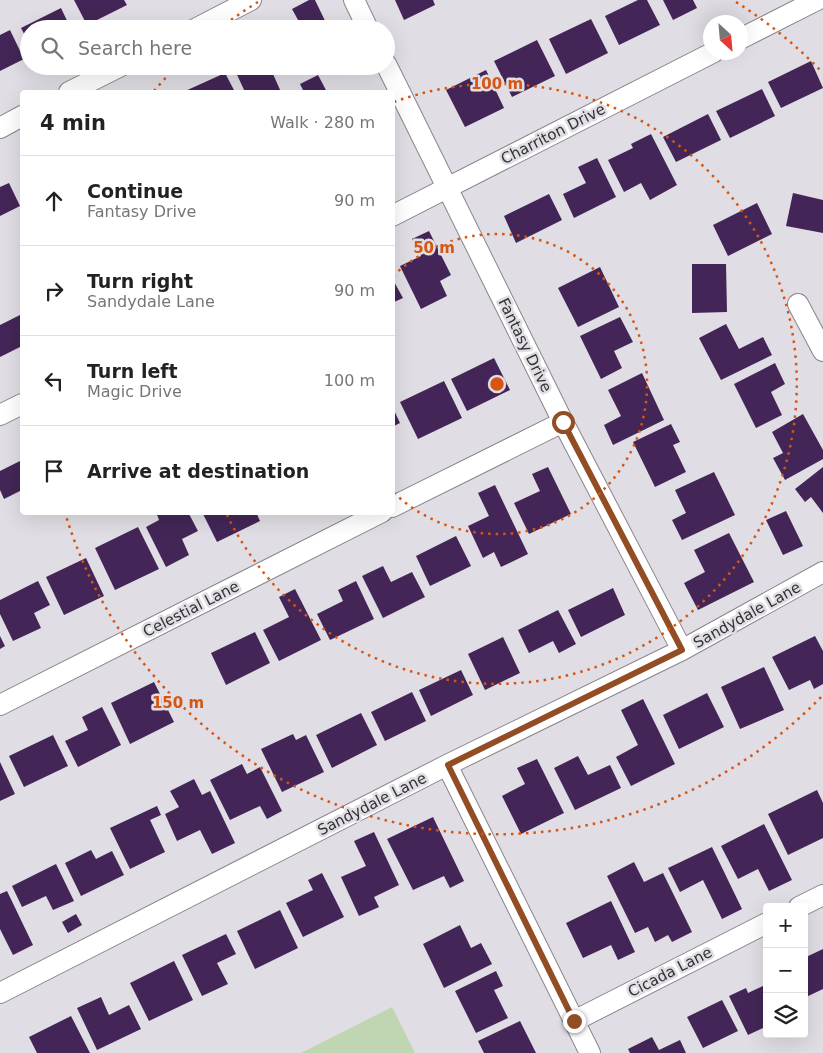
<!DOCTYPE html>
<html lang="en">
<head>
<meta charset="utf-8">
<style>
  :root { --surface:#fff; --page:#f6f6f6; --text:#222; --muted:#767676; --line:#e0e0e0 }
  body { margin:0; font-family:"DejaVu Sans",sans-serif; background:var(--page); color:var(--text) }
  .controls { position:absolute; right:15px; bottom:15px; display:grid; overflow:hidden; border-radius:5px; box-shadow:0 5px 20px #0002 }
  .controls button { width:45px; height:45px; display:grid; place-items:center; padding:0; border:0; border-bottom:1px solid var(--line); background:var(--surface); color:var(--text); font:25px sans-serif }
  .compass { position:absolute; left:703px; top:15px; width:45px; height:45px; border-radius:50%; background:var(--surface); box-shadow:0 5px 20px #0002; rotate:154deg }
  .stop { position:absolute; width:15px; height:15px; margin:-11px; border:4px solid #934d25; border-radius:50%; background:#fff }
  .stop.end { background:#934d25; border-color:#fff; box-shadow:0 1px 5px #0008 }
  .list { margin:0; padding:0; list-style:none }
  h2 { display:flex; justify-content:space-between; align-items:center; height:65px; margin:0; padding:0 20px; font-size:21px }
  h2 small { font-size:16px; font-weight:400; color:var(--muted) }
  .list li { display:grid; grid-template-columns:32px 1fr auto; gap:15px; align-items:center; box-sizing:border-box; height:90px; padding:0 20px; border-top:1px solid var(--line) }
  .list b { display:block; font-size:19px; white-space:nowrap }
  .list p { margin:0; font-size:16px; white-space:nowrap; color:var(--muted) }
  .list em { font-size:16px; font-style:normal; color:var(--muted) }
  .icon { flex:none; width:28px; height:28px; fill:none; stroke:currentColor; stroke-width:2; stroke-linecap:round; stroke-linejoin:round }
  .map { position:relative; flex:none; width:823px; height:1053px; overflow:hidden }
  .search { position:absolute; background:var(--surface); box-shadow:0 5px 20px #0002; left:20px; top:20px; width:375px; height:55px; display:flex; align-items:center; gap:12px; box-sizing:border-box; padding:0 18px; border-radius:28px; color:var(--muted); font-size:19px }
  .panel { position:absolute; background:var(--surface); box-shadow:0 5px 20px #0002; left:20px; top:90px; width:375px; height:425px; border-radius:5px }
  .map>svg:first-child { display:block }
  .green { fill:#c0d5b1 }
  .building { fill:#432657 }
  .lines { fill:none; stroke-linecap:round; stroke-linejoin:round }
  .street-casing { stroke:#88858b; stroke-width:22 }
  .street { stroke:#fff; stroke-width:20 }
  .route { stroke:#934d25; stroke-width:6 }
  .ring { fill:none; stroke:#d65510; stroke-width:2.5; stroke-dasharray:2.5 5 }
  .labels { text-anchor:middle; stroke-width:5; stroke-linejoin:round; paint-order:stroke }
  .street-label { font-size:15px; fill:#323133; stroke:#e0dde4 }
  .centre { fill:#d65510; stroke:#e0dde4; stroke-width:2.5 }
  .ring-label { font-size:15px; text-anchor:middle; font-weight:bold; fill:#d65510; stroke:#e0dde4; stroke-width:5; stroke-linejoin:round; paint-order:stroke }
</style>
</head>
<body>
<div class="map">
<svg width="823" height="1053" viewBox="0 0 823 1053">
  <rect width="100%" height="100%" fill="#e0dde4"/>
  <!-- green -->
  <path class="green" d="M392,1007L415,1053H301Z"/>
  <!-- building -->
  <path class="building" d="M74,0H124L127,5L87,25Z
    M309,0H315L329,29H303L292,9Z
    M395,0H433L435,5L404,20Z
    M638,0H647L660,25L619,45L605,16Z
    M663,0H693L697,8L673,20Z
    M61,8L71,29H29V43L21,28Z
    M591,19L608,53L566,74L549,39Z
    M10,30L24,59L0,71V35Z
    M537,40L555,76L512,97L494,61Z
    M811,61L823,88L781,108L768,82Z
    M233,66H282L284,69L273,74L281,92H245Z
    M292,66H308L295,72Z
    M318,66H334L321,73Z
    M486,70L504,108L465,127L446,90Z
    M225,73L235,92H183Z
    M318,75L327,92H304L300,84Z
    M762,89L775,116L730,138L716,111Z
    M708,114L721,140L676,162L663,137Z
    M651,134L677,185L650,200L641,183L624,192L608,160L633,148L631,144Z
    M597,158L616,197L574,218L563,194L586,183L578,167Z
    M9,183L20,206L0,216V187Z
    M793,193L823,200V233L786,226Z
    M549,194L562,220L516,243L504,216Z
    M757,203L772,234L728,256L713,225Z
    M429,231L451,275L440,281L447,296L421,309L400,266L421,256L412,239Z
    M692,264H726L727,312L692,313Z
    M600,267L619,307L578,327L558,288Z
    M392,278L403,298L392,303Z
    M22,314V346L0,357V325Z
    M620,317L633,342L614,351L622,368L601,379L580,336Z
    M726,324L739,349L763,337L772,355L721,380L699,338Z
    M494,358L510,390L467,411L451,379Z
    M775,363L785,384L771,392L782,415L756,428L734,384Z
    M642,373L664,420L613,445L604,425L621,416L608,390Z
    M444,381L462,418L418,439L400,402Z
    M392,406L400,423L392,427Z
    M803,414L823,450V459L785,480L773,458L783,453L772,432Z
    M671,424L680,442L673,445L686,472L655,487L633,442Z
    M22,460V497L20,491L4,499L0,490V471Z
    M548,467L571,514L529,534L514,503L540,491L532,474Z
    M823,467V513L811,497L805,502L795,489Z
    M714,472L735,515L682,540L672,520L686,513L675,490Z
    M495,485L528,554L501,567L494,552L483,558L468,526L489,516L478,493Z
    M786,511L803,546L783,555L766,520Z
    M156,512H188L198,531L182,539L189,555L166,567L146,527L159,520Z
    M202,512H256L260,521L217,542Z
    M138,527L159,569L115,590L95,548Z
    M729,533L754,582L698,610L684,583L705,572L694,550Z
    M456,536L471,566L430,586L416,556Z
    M86,558L104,596L64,615L46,577Z
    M383,566L391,582L412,572L425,597L383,618L362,576Z
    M38,581L50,605L34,613L41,628L13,641L0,614V600Z
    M356,581L374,619L330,640L317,614L343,601L338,590Z
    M613,588L625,615L581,637L568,610Z
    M295,589L321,640L279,661L263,630L289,617L279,597Z
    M558,610L576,644L559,653L553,641L529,653L518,630Z
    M255,632L270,663L226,685L211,653Z
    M0,636L5,646L0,649Z
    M815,636L823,651V684L814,689L810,680L789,690L772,657Z
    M503,637L520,673L485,690L468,654Z
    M764,667L784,710L740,729L721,687Z
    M461,670L473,695L431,716L419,690Z
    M154,682L174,722L130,744L111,703Z
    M412,692L426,721L385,741L371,712Z
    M707,693L724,727L679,749L663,715Z
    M643,699L675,764L631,786L616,757L638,745L621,710Z
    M102,707L121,745L78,767L65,741L88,730L82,717Z
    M361,713L377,745L332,768L316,735Z
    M293,734L296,740L306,735L324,772L282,792L261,749Z
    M53,735L68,766L24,787L9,756Z
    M578,756L588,775L610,765L621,788L575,810L554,768Z
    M537,759L564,813L521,834L502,796L525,784L517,768Z
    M0,762L15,794L0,801Z
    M242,764L247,774L260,767L282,811L267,819L260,806L230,820L210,780Z
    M194,779L202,795L210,791L235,843L212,854L200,830L177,841L165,814L179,807L170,791Z
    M817,790L823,803V838L788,855L768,814Z
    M157,806L161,815L150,820L165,852L130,869L110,828Z
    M433,817L464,881L450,888L444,876L413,890L387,839Z
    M764,824L792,880L769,891L758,869L738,879L721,846Z
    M374,832L399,885L374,897L379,907L359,916L341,877L366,866L354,841Z
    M712,847L742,909L722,919L703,880L680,892L668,868Z
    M91,850L96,859L112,851L124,875L81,896L65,863Z
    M634,862L644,882L663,873L692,932L672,942L668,935L655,942L648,927L635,933L607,876Z
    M56,864L74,901L53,910L46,896L22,907L12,886Z
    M322,873L344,917L303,937L286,903L313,890L308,880Z
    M7,891L33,945L13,955L0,929V894Z
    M611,901L635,952L618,960L611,945L583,958L566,923Z
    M280,910L298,948L255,969L237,931Z
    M76,914L82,925L68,933L62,922Z
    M460,925L471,948L481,943L492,964L444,988L423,944Z
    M226,934L236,954L217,963L228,984L202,996L182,955Z
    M823,949V989L804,998V958Z
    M174,961L193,1000L149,1021L130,983Z
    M496,971L503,986L494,990L508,1018L476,1033L455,991Z
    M767,984V1026L748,1035L729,996L746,988L748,993Z
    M101,997L109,1015L129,1005L141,1029L97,1050L77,1008Z
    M722,1000L738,1031L703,1048L687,1017Z
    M71,1016L90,1053H37L29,1037Z
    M520,1021L536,1053H484L478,1041Z
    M652,1037L659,1050L680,1040L686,1053H630L628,1049Z"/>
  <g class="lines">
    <!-- street casing -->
    <g class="street-casing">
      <path id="street" d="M354,0L368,29
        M195,29L251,0
        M740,39L817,0
        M386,64L563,422L682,650
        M69,92L121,66
        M0,128L22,116
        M392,216L714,52
        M798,304L823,351
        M0,415L22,404
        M392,507L563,422
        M0,705L382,512
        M447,765L590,1053
        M799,907L823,895
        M0,993L447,765L682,650L823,572
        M574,1021L767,923"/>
    </g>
    <!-- street -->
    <use href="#street" class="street"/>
  </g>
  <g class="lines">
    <!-- route -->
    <path class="route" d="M563,422L682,650L448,765L574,1021"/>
  </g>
  <!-- distance rings -->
  <g class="ring">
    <path d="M393 276A150 150 0 1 1 393 492"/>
    <path d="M394 102A300 300 0 1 1 226 513"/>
    <path d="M821 697A451 451 0 0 1 66 516M154 91A451 451 0 0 1 175 68M219 29A451 451 0 0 1 258 2M736 2A451 451 0 0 1 821 71"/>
  </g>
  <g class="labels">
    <!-- street labels -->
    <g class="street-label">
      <text transform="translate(553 134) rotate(-27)" y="5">Charriton Drive</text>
      <text transform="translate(525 345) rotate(64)" y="5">Fantasy Drive</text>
      <text transform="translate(191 609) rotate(-27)" y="5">Celestial Lane</text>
      <text transform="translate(747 615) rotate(-29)" y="5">Sandydale Lane</text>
      <text transform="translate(372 804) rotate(-27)" y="5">Sandydale Lane</text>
      <text transform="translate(670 972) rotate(-27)" y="5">Cicada Lane</text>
    </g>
  </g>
  <circle cx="497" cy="384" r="8" class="centre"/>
  <g class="ring-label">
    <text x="497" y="89">100 m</text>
    <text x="434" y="253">50 m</text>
    <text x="178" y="708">150 m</text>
  </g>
</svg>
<div class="controls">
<button>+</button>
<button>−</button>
<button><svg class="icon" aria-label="layers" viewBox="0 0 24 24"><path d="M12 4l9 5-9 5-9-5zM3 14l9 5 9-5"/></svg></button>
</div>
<svg class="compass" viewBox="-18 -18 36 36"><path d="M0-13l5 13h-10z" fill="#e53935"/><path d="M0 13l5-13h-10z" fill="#767676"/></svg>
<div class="stop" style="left:563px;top:422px"></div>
<div class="stop end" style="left:574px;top:1021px"></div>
<div class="search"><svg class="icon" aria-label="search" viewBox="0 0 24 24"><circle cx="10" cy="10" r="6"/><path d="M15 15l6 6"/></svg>Search here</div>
<section class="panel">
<h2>4 min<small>Walk · 280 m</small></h2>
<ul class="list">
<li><svg class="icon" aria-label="ahead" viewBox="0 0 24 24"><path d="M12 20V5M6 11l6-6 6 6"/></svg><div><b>Continue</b><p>Fantasy Drive</p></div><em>90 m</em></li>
<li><svg class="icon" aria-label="right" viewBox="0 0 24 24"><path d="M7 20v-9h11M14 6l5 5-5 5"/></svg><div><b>Turn right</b><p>Sandydale Lane</p></div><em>90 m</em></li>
<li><svg class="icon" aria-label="left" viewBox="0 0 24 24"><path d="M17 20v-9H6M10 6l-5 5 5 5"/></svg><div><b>Turn left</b><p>Magic Drive</p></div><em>100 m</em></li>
<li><svg class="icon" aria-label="arrive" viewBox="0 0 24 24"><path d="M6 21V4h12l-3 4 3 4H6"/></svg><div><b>Arrive at destination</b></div></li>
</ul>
</section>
</div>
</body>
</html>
